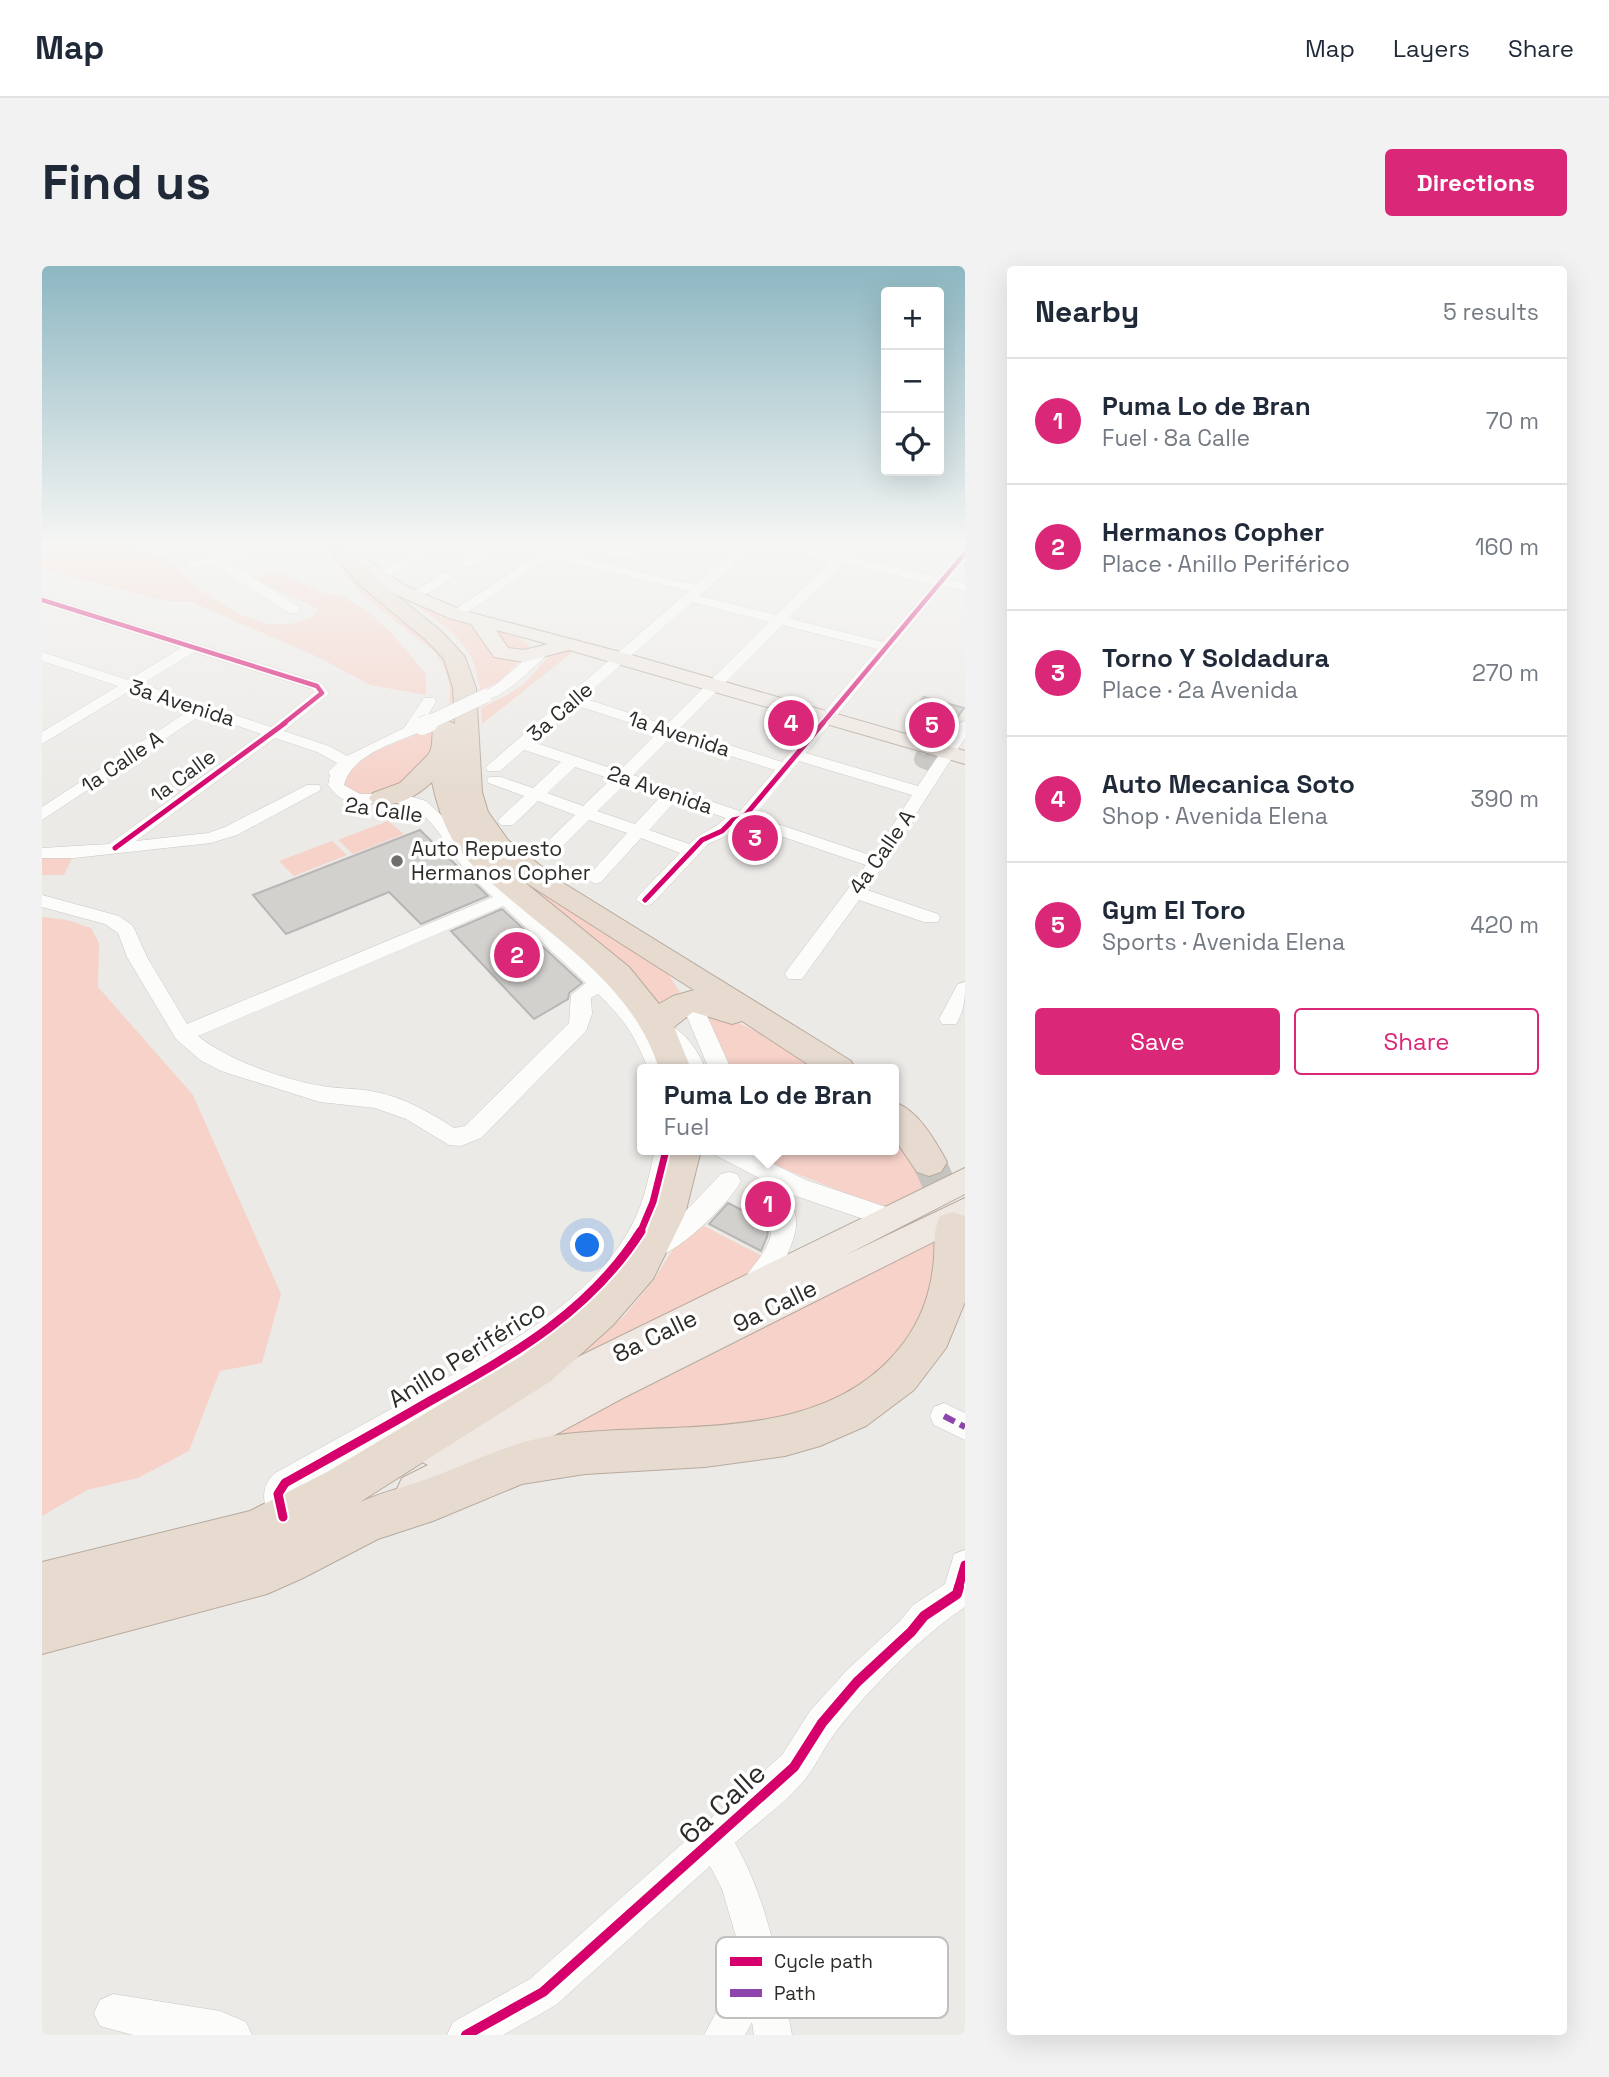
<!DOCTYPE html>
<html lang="en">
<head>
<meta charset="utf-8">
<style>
  :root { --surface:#fff; --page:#f2f2f3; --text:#1f2937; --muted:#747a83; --line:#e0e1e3; --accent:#db2777 }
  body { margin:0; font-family:"Space Grotesk",sans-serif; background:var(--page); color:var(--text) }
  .controls { position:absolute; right:21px; top:21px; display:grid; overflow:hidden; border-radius:7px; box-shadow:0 7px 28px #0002 }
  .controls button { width:63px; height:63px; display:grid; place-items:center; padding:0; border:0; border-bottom:2px solid var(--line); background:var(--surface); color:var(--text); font:35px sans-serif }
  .you { position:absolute; left:546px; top:980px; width:24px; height:24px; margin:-18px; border:5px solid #fff; border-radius:50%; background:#1a73e8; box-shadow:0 0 0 10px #1a73e833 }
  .badge { display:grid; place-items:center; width:46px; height:46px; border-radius:50%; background:var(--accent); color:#fff; font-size:23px; font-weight:700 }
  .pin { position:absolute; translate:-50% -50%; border:4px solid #fff; box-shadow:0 2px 7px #0006 }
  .popup { position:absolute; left:595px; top:798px; width:262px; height:91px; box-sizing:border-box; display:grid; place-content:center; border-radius:7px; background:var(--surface); filter:drop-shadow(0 2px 5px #0005); font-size:23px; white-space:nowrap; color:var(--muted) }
  .popup b { font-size:26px; color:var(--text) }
  .popup::after { content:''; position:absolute; left:50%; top:100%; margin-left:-14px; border:14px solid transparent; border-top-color:var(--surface) }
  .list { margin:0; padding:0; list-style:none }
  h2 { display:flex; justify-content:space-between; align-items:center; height:91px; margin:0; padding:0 28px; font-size:30px }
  h2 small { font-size:23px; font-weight:400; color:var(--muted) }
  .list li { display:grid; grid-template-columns:46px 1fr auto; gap:21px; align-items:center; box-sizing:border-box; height:126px; padding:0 28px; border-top:2px solid var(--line) }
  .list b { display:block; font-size:26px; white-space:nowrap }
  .list p { margin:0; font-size:23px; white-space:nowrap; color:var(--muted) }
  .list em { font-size:23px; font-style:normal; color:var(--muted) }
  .actions { display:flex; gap:14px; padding:21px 28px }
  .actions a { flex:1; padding:16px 0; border:2px solid var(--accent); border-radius:7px; text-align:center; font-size:24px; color:var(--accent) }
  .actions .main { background:var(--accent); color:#fff }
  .icon { flex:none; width:38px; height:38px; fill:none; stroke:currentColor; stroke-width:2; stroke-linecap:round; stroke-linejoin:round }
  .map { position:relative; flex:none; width:923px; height:1769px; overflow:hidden; border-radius:7px }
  header { display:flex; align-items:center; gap:42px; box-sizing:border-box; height:98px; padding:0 35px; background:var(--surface); border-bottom:2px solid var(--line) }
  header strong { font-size:33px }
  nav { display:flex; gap:38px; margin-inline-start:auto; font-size:24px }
  .intro { display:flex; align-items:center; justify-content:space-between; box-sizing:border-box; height:168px; padding:0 42px }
  h1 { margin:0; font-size:49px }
  .button { padding:18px 32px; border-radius:7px; background:var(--accent); color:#fff; font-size:24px; font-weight:700 }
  main { display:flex; gap:42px; padding:0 42px }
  aside { flex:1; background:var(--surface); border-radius:7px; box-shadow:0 7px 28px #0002 }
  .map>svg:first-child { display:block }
  .green { fill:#f6d2c9 }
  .building { fill:#d2d1ce; stroke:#b9b7b5; stroke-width:2 }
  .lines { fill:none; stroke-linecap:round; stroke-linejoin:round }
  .minor-tunnel-far1 { stroke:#c6c4c1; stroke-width:18; stroke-dasharray:18 9; stroke-linecap:butt }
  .minor-tunnel { stroke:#c6c4c1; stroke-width:22; stroke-dasharray:22 10; stroke-linecap:butt }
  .highway-tunnel { stroke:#c6c4c1; stroke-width:33; stroke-dasharray:33 17; stroke-linecap:butt }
  .minor-casing { stroke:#c9c7c5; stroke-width:1 }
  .major-casing { stroke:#b7aa9e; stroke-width:2 }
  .highway-casing { stroke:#b7aa9e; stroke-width:2 }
  .minor { fill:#fcfcfb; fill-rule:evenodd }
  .major { fill:#efe8e2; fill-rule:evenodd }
  .highway { fill:#e7dbd0; fill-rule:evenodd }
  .minor-bridge-far1-casing { stroke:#c9c7c5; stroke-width:15; stroke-linecap:butt }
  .minor-bridge-casing { stroke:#c9c7c5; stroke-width:19; stroke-linecap:butt }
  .minor-bridge-far1 { stroke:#fcfcfb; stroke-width:14 }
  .minor-bridge { stroke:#fcfcfb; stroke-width:18 }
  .quiet { stroke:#8e44ad; stroke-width:6; stroke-dasharray:12 6; stroke-linecap:butt }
  .cycleway-far4-casing { stroke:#fff; stroke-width:7 }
  .cycleway-far3-casing { stroke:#fff; stroke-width:9 }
  .cycleway-far2-casing { stroke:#fff; stroke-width:11 }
  .cycleway-far1-casing { stroke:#fff; stroke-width:13 }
  .cycleway-casing { stroke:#fff; stroke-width:15 }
  .cycleway-far4 { stroke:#d6006c; stroke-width:4.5 }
  .cycleway-far3 { stroke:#d6006c; stroke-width:5 }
  .cycleway-far2 { stroke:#d6006c; stroke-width:7 }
  .cycleway-far1 { stroke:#d6006c; stroke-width:9 }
  .cycleway { stroke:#d6006c; stroke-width:10 }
  .poi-dot { fill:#706e6c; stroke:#fff; stroke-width:2.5 }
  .labels { text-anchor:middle; stroke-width:7; stroke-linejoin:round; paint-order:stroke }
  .far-street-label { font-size:21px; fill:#2d2c29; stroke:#fff }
  .far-poi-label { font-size:21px; fill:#2d2c29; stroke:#fff; text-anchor:start }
  .street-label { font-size:24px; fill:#2d2c29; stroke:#fff }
  .near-street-label { font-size:28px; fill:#2d2c29; stroke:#fff }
  .key { fill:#fff; stroke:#c0c0bf; stroke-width:2 }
  .key-label { font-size:19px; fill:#2d2c29 }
</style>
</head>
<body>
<header>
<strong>Map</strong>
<nav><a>Map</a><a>Layers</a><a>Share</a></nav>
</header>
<div class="intro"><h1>Find us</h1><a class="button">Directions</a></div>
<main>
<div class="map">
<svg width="923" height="1769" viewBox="0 0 923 1769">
  <rect width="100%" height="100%" fill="#eceae7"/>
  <!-- green -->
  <path class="green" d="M0,278H77L123,290L156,323L199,349L225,358H249L271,351L277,343L217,316V310L226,306L238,307L280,327L301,330L330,349L348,365L384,408V429L328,419L278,392L147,335H123L0,303Z
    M280,278H287C303,297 317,319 337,333C364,354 396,368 411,400C432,445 396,514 428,557C464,605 522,635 572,666C585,674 601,682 613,692C623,700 630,715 638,726L622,741L615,744L582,701L468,612L442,586L419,555L407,510L408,421L403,403L394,387L318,327Z
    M360,330L478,372L487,379L486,386L458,415L439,425C436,415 434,403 430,393C416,365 384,347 360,330Z
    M533,384L440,458L439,442C452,435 467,429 479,420C503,401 498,386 533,384Z
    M392,461L394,485C384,495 365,519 354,525C338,532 314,530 301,519L307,504L330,486Z
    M346,555L362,568L311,588L296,574Z
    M290,575L305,589L252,610L237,595Z
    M0,586H33L22,609H0Z
    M0,651L25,654L49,662L57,677L56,721L151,829L239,1028L220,1097L178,1105L147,1185L96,1212L45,1224L0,1250Z
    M658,738L754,785L781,803H684L652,741Z
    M852,858L877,890L891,922L848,945L733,899L725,884H852Z
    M660,959L722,991L712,1004L671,1034L463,1136L545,1083L582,1050L611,1015L633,980Z
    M898,967L897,1026L848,1105L758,1155L503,1172Z"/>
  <!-- building -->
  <path class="building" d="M882,431L922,442L898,475L866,466L875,451L867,448Z
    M743,449L763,455L765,461L759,468L732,460Z
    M710,563L726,568L715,582L699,577Z
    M378,564L446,630L379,658L347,626L244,668L211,629Z
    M460,643L540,717L527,727L526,733L492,753L409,665Z
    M686,937L727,958L725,971L719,985L667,958Z"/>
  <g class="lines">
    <!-- minor-tunnel-far1 -->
    <path class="minor-tunnel-far1" d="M883,489L881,493L893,498"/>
    <!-- minor-tunnel -->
    <path class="minor-tunnel" d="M730,919L739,940"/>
    <!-- highway-tunnel -->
    <path class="highway-tunnel" d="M887,896L902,929L911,961"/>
    <!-- minor casing -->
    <g class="minor-casing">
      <path id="minor" d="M209,278H226L187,296L257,341V347H247L182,306L174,298L148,302L142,298Z
        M386,278H400L341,314H331L330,311Z
        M449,278H463L428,301H420V295Z
        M511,278L522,280L515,286L654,319L702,278H715L657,330L734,349L789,295L727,281L725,278H746L795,289L806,278H819L807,291L896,311L919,284L923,283V295L907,314L923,317V325L902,320L764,487L876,520L918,457L923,455V472L825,624L896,648L898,652L896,656H882L817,634L760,713H746L743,708L746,703L824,599L700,557L686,569L666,578L610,638L603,640L594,634L596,630L638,587L599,572L559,616L553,618L544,612L585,567L547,554L520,581H508L505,577L508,573L533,549L496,535L471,559H459L456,555L459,551L482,530L447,517L445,514L447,511H459L491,522L519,496L482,484L458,505H446L444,502L446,499L647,325L507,291L418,351H408L406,348ZM801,297L891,318L841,376L746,352ZM650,336L727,356L624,459L541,432ZM740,359L835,383L740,496L637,463ZM533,439L616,466L577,505L491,476ZM629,471L733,504L698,545L591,509ZM757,495L870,529L831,590L712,550ZM533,501L569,513L541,540L505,527ZM583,518L619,530L593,558L555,545ZM633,535L684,552C672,563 658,567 647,578L607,564Z
        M530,278C544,277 589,281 599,288C588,296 541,286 530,278Z
        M404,306L409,307V313L376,333H366L364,330Z
        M0,330L280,417L287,427L285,430L242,465L287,480L305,490L362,462L382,432H392L394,435L382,456L388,460L385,463C357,476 311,486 302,519L318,528H361L384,535L400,550L437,598L559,709L576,701L583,703L586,708L571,720L595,742L608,760L617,755C641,762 654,781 664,803H642L635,786L615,771L628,803H606C593,769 582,753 556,728L549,732L550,748L544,765L439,872L419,880L407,879L364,853L333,842L278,836L179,805L158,794L134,773L85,691L76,667L63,658L0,641V629L77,650L91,660L105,691L145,758L451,631C442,622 432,614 423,604C408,586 389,547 366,539C337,528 310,553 286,519L288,509L286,506L295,497L275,486L233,472L94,575L166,567L183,561L265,519H277L279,522L277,525L195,569L169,577L32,592H0V582L67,578L219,468L161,448L0,554V541L148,444L89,424L0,478V466L76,420L0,395V386L86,414L139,382L0,338ZM152,386L270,423L272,426L229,461L100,418ZM461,640L544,717L529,729L527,757L423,860L412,862C387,846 363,832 334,826C316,822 298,823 280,820C243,814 185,794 156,770Z
        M502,380L507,381V387C492,400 458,438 438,433L436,430L456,417L497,381Z
        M923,716C923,733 923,743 914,758H900L897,753L913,723L916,718Z
        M648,727L655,729L658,734L689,803H667L638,734L641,729Z
        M613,884H635L623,936L607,972L636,953L679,908L687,906L695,908L699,915C687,938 625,1001 599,992L597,988C552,1061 469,1104 397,1145C349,1172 301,1199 253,1227L250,1232L256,1251L251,1261L241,1265L231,1261C223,1242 215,1223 233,1207C281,1180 330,1154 378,1127C455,1084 550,1038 592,955C603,933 607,908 613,884Z
        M672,884H703L764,914L856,945L860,952L856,959L848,962L748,928L675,890Z
        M739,930L747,933C752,942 755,951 754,960C753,978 732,1020 717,1029C711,1033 707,1031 701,1029L697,1021C706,1004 722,991 728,972C732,959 725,944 731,933Z
        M902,1137L923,1147V1174L892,1159L888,1150L892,1141Z
        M923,1284V1341C879,1370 826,1424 793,1467C782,1481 775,1498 764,1512C745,1536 716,1556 693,1577C727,1637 737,1702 750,1769H712L710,1756L703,1769H662L678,1739L695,1674L680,1623L668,1600L514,1739L461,1769H405L411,1756L488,1713L740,1489L768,1445L804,1405L858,1355L871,1339L903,1318L912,1288Z
        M71,1728L178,1745L204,1756L210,1769H91L58,1760L52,1747L58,1734Z"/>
    </g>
    <!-- major casing -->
    <g class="major-casing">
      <path id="major" d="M285,278H303L362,319L419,344L586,388L923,485V498L527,384L482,396L452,391L429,358L407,352L350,327ZM454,364L506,378L482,384L466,382Z
        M923,902V928L802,990L923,932V960L579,1133L386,1238L373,1243L360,1238L354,1225L360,1212L386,1199L380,1196L375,1184L380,1172L542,1088Z"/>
    </g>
    <!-- highway casing -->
    <g class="highway-casing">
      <path id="highway" d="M282,278H301L338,316L399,365L423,391L434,422L440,526L446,546L466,574L518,615L782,778L809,795L813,803H773L700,755L690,758L651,746L632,761L649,803H617C593,726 527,683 468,633C447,615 423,596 409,571C400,554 394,535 390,516C374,531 352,543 331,537L327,532L331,527L358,517L386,489C394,479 387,465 394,455L402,453L413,458L411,422L402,393L384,374L319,320ZM481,615L652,724L631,730L617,738L587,701Z
        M852,836C876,844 893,874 905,896L899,906L887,910L875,906L852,872Z
        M625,884H659L643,948L611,1013L571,1059L509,1115L318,1236C342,1225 368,1220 393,1210C431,1196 467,1177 508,1170C624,1152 783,1185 863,1075C881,1050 890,1022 892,991C893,976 891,964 898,950L911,946L923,950V1036L904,1082L872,1124L824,1160L778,1180L743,1190L663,1201L543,1208L480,1218L391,1255L336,1273L261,1312L225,1328L0,1388V1296L208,1245L285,1206L481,1089L543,1035L585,991L607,948Z"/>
    </g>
    <!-- minor -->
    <use href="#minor" class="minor"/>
    <!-- major -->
    <use href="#major" class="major"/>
    <!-- highway -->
    <use href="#highway" class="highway"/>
    <!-- minor-bridge-far1 casing -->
    <g class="minor-bridge-far1-casing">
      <path id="minor-bridge-far1" d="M384,458L443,430"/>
    </g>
    <!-- minor-bridge casing -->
    <g class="minor-bridge-casing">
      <path id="minor-bridge" d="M380,460L387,457"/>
    </g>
    <!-- minor-bridge-far1 -->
    <use href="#minor-bridge-far1" class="minor-bridge-far1"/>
    <!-- minor-bridge -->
    <use href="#minor-bridge" class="minor-bridge"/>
    <!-- quiet -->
    <path class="quiet" d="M902,1150L923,1161"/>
    <!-- cycleway-far4 casing -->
    <g class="cycleway-far4-casing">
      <path id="cycleway-far4" d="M0,334L275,420L280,427L241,458
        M780,458L923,287"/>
    </g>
    <!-- cycleway-far3 casing -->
    <g class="cycleway-far3-casing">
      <path id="cycleway-far3" d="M73,582L243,457
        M603,634L660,574L680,565L691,554L701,552L781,457"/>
    </g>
    <!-- cycleway-far2 casing -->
    <g class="cycleway-far2-casing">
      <path id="cycleway-far2" d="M598,967L611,936L624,884"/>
    </g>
    <!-- cycleway-far1 casing -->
    <g class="cycleway-far1-casing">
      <path id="cycleway-far1" d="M241,1251L236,1228L243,1217C291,1190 340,1163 388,1135C470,1089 547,1047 599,965
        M916,1323L923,1299"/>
    </g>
    <!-- cycleway casing -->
    <g class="cycleway-casing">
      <path id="cycleway" d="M424,1769L501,1726L752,1501L780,1457L815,1416L869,1366L882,1350L915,1328L917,1321"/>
    </g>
    <!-- cycleway-far4 -->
    <use href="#cycleway-far4" class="cycleway-far4"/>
    <!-- cycleway-far3 -->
    <use href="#cycleway-far3" class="cycleway-far3"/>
    <!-- cycleway-far2 -->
    <use href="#cycleway-far2" class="cycleway-far2"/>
    <!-- cycleway-far1 -->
    <use href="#cycleway-far1" class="cycleway-far1"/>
    <!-- cycleway -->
    <use href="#cycleway" class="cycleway"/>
  </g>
  <!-- sky -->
  <linearGradient id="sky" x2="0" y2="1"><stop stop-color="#8db7c2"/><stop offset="0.53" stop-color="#f6f6f4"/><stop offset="1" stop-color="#f6f6f4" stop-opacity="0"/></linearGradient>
  <rect width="923" height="525" fill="url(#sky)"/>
  <!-- markers -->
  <circle class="poi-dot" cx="355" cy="595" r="7"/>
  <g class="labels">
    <!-- far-street labels -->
    <g class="far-street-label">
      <text transform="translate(140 437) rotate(18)" y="7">3a Avenida</text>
      <text transform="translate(518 446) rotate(-41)" y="7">3a Calle</text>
      <text transform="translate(637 468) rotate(18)" y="7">1a Avenida</text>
      <text transform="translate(80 496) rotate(-34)" y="7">1a Calle A</text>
      <text transform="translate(141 510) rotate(-36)" y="7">1a Calle</text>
      <text transform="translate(618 524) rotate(19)" y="7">2a Avenida</text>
      <text transform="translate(342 544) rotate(8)" y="7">2a Calle</text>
      <text transform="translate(840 586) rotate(-55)" y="7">4a Calle A</text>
    </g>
    <!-- far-poi labels -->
    <g class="far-poi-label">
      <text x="369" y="590">Auto Repuesto<tspan x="369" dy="24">Hermanos Copher</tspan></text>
    </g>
    <!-- street labels -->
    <g class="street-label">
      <text transform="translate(733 1040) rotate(-26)" y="8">9a Calle</text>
      <text transform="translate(613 1070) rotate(-26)" y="8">8a Calle</text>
      <text transform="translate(425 1088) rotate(-32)" y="8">Anillo Periférico</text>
    </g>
    <!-- near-street labels -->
    <g class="near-street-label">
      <text transform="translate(680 1537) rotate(-42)" y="10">6a Calle</text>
    </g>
  </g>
  <!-- legend -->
  <rect x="674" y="1671" width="232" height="81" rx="10" class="key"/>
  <rect x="688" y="1691" width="32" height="9" fill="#d6006c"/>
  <rect x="688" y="1723" width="32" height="8" fill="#8e44ad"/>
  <g class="key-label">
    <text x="732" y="1702">Cycle path</text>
    <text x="732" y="1734">Path</text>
  </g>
</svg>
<div class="controls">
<button>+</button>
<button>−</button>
<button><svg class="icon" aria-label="locate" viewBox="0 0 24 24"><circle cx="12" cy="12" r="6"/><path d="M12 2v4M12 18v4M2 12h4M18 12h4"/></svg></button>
</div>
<div class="you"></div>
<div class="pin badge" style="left:726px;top:938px">1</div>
<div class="popup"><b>Puma Lo de Bran</b>Fuel</div>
<div class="pin badge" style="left:475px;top:689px">2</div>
<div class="pin badge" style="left:713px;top:572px">3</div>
<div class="pin badge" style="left:749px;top:457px">4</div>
<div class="pin badge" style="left:890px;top:459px">5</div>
</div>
<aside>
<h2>Nearby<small>5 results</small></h2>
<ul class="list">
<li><span class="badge">1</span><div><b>Puma Lo de Bran</b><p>Fuel · 8a Calle</p></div><em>70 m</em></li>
<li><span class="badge">2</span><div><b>Hermanos Copher</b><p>Place · Anillo Periférico</p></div><em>160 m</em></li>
<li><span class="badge">3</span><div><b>Torno Y Soldadura</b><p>Place · 2a Avenida</p></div><em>270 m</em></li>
<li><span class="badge">4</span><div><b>Auto Mecanica Soto</b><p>Shop · Avenida Elena</p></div><em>390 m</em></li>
<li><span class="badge">5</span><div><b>Gym El Toro</b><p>Sports · Avenida Elena</p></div><em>420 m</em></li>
</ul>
<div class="actions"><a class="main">Save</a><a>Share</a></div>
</aside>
</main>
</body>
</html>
